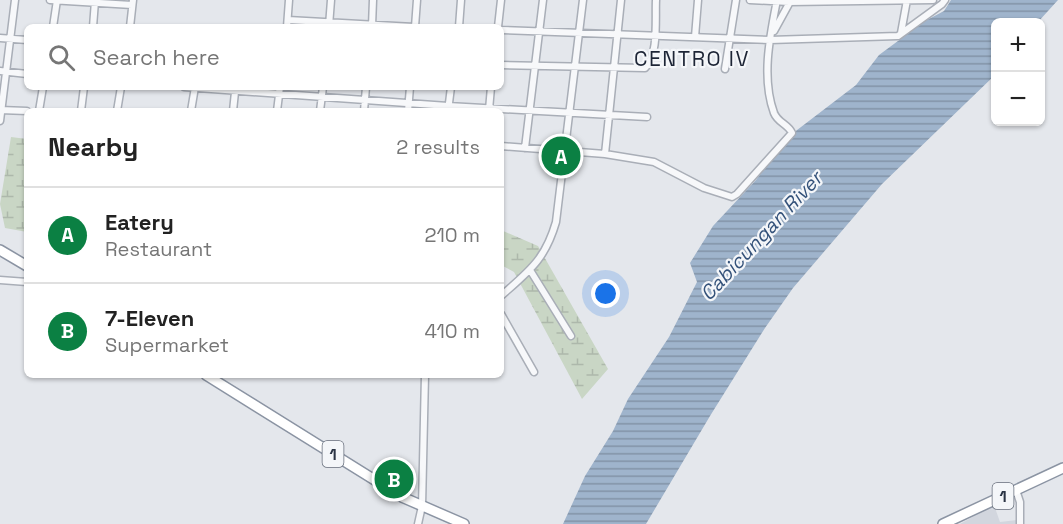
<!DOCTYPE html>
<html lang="en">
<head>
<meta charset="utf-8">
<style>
  :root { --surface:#fff; --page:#f6f6f6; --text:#222; --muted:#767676; --line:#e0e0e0; --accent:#0b8043 }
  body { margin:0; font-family:"Space Grotesk",sans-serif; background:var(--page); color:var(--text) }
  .controls { position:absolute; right:18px; top:18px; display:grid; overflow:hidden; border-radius:9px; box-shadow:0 2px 4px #0004 }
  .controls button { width:54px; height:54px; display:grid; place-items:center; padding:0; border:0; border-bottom:2px solid var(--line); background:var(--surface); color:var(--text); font:30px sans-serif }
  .you { position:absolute; left:606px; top:294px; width:21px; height:21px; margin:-15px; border:4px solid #fff; border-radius:50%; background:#1a73e8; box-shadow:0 0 0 9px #1a73e833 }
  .badge { display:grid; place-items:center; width:39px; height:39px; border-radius:50%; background:var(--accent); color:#fff; font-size:20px; font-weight:700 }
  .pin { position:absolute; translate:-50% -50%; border:3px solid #fff; box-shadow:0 2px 6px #0006 }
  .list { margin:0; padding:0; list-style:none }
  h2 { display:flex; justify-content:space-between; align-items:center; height:78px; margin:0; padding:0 24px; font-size:26px }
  h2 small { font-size:20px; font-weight:400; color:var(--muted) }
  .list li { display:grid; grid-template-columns:39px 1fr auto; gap:18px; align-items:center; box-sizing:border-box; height:96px; padding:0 24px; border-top:2px solid var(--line) }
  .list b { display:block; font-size:22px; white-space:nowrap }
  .list p { margin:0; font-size:20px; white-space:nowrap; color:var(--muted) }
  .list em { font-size:20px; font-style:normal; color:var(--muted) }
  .icon { flex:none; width:33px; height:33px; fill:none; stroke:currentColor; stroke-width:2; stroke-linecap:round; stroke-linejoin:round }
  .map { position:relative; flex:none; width:1063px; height:524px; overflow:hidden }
  .search { position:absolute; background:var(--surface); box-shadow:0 2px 4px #0004; left:24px; top:24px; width:480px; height:66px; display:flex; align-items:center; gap:15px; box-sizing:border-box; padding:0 21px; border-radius:9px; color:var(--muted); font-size:22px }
  .panel { position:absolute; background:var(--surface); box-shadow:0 2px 4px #0004; left:24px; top:108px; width:480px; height:270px; border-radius:9px }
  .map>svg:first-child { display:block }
  .built { fill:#d2d6de }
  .wetland { fill:url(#wetland-marsh) }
  .water { fill:url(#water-rules) }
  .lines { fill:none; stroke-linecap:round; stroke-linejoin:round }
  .minor-casing { stroke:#a9aeb7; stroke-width:9 }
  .highway-casing { stroke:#8b94a3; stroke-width:12 }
  .minor { stroke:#f7f8fa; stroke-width:6 }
  .highway { stroke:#fff; stroke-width:9 }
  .labels { text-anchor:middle; stroke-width:4.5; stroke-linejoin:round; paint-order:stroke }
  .shield { fill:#f4f6f9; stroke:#676e7b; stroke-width:1.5 }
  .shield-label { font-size:16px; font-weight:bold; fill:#2b3445 }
  .water-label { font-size:20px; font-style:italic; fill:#34527a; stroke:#f4f6f9 }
  .quarter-label { font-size:21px; letter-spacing:1.5px; fill:#1d2536; stroke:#f4f6f9 }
</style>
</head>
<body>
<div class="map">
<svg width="1063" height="524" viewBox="0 0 1063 524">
  <defs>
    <pattern id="wetland-marsh" width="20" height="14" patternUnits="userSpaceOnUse" patternTransform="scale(1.5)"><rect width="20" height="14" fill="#c9d6c5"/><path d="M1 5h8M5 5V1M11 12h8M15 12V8" fill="none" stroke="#adb8ab"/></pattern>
    <pattern id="water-rules" width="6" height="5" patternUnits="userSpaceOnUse" patternTransform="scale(1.5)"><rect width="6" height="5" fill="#9fb4cc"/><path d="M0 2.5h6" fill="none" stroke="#8293a7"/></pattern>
  </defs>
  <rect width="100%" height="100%" fill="#e4e7ec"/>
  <!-- built -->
  <path class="built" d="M994,505L1000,522L1017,520V524H960Z"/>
  <!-- wetland -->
  <path class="wetland" d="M11,137L27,139V232L5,228L0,204Z
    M501,230L538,246L608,369L582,399L514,272L501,265Z"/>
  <!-- water -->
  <path class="water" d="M951,0H1058L1038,22H996L995,75L882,184L793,288L765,328L710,416L646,524H563L585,476L613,431L628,399L669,337L697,282L690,263L713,226L756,180L784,140L856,85L879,55L925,21L944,11Z"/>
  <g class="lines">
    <!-- minor casing -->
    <g class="minor-casing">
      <path id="minor" d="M50,0L132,5
        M621,0L605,154L654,162L704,188L732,197L737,194L792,133C788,124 778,123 774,113C761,77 770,36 777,0
        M750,0L789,2L933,0
        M288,20L414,27
        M329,26L331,0
        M372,26L373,0
        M53,27L57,0
        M93,27L95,1
        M130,27L133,0
        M287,27L289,0
        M415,27L417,0
        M459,27L461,0
        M498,27L501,0
        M501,30L770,40L898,36L942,4L945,0
        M774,31L791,0
        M901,33L907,0
        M695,37L698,0
        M0,38L27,40
        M501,65L645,68C659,56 655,18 656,0
        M725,69L736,0
        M0,71L27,74
        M184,87L448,106L647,117
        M0,110L27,111
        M489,110L491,87
        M39,111L43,87
        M81,111L84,87
        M117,111L121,87
        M191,111L195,87
        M233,111L235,92
        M277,111L280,87
        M320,111L323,87
        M364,111L366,87
        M408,111L410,87
        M448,111L451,87
        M0,121L15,0
        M501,146L605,154
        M525,148L543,0
        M530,270L571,336
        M0,280L27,282
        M501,296C529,271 545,260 556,222L583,0
        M501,314L534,372
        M1016,490L1020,502V524
        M418,524L422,506L425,375"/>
    </g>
    <!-- highway casing -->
    <g class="highway-casing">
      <path id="highway" d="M0,250L27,266
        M206,375L402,497L464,524
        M943,524L1063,468"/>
    </g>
    <!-- minor -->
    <use href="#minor" class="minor"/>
    <!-- highway -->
    <use href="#highway" class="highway"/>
  </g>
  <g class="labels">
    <!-- shield labels -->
    <g class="shield">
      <rect x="322.5" y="441" width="21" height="26" rx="4.5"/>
      <rect x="992.5" y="483" width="21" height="26" rx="4.5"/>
    </g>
    <g class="shield-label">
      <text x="333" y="460">1</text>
      <text x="1003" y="502">1</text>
    </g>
    <!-- water labels -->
    <g class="water-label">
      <text transform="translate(761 236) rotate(-47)" y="7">Cabicungan River</text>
    </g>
    <!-- quarter labels -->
    <g class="quarter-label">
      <text x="692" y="66">CENTRO IV</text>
    </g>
  </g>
</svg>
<div class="controls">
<button>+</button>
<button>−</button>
</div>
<div class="you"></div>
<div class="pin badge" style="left:561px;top:156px">A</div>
<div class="pin badge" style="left:394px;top:479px">B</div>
<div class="search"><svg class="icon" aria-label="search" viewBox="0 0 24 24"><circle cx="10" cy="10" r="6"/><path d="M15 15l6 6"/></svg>Search here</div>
<section class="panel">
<h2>Nearby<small>2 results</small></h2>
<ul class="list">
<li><span class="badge">A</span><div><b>Eatery</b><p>Restaurant</p></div><em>210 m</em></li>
<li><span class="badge">B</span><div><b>7-Eleven</b><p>Supermarket</p></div><em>410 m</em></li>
</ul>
</section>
</div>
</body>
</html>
